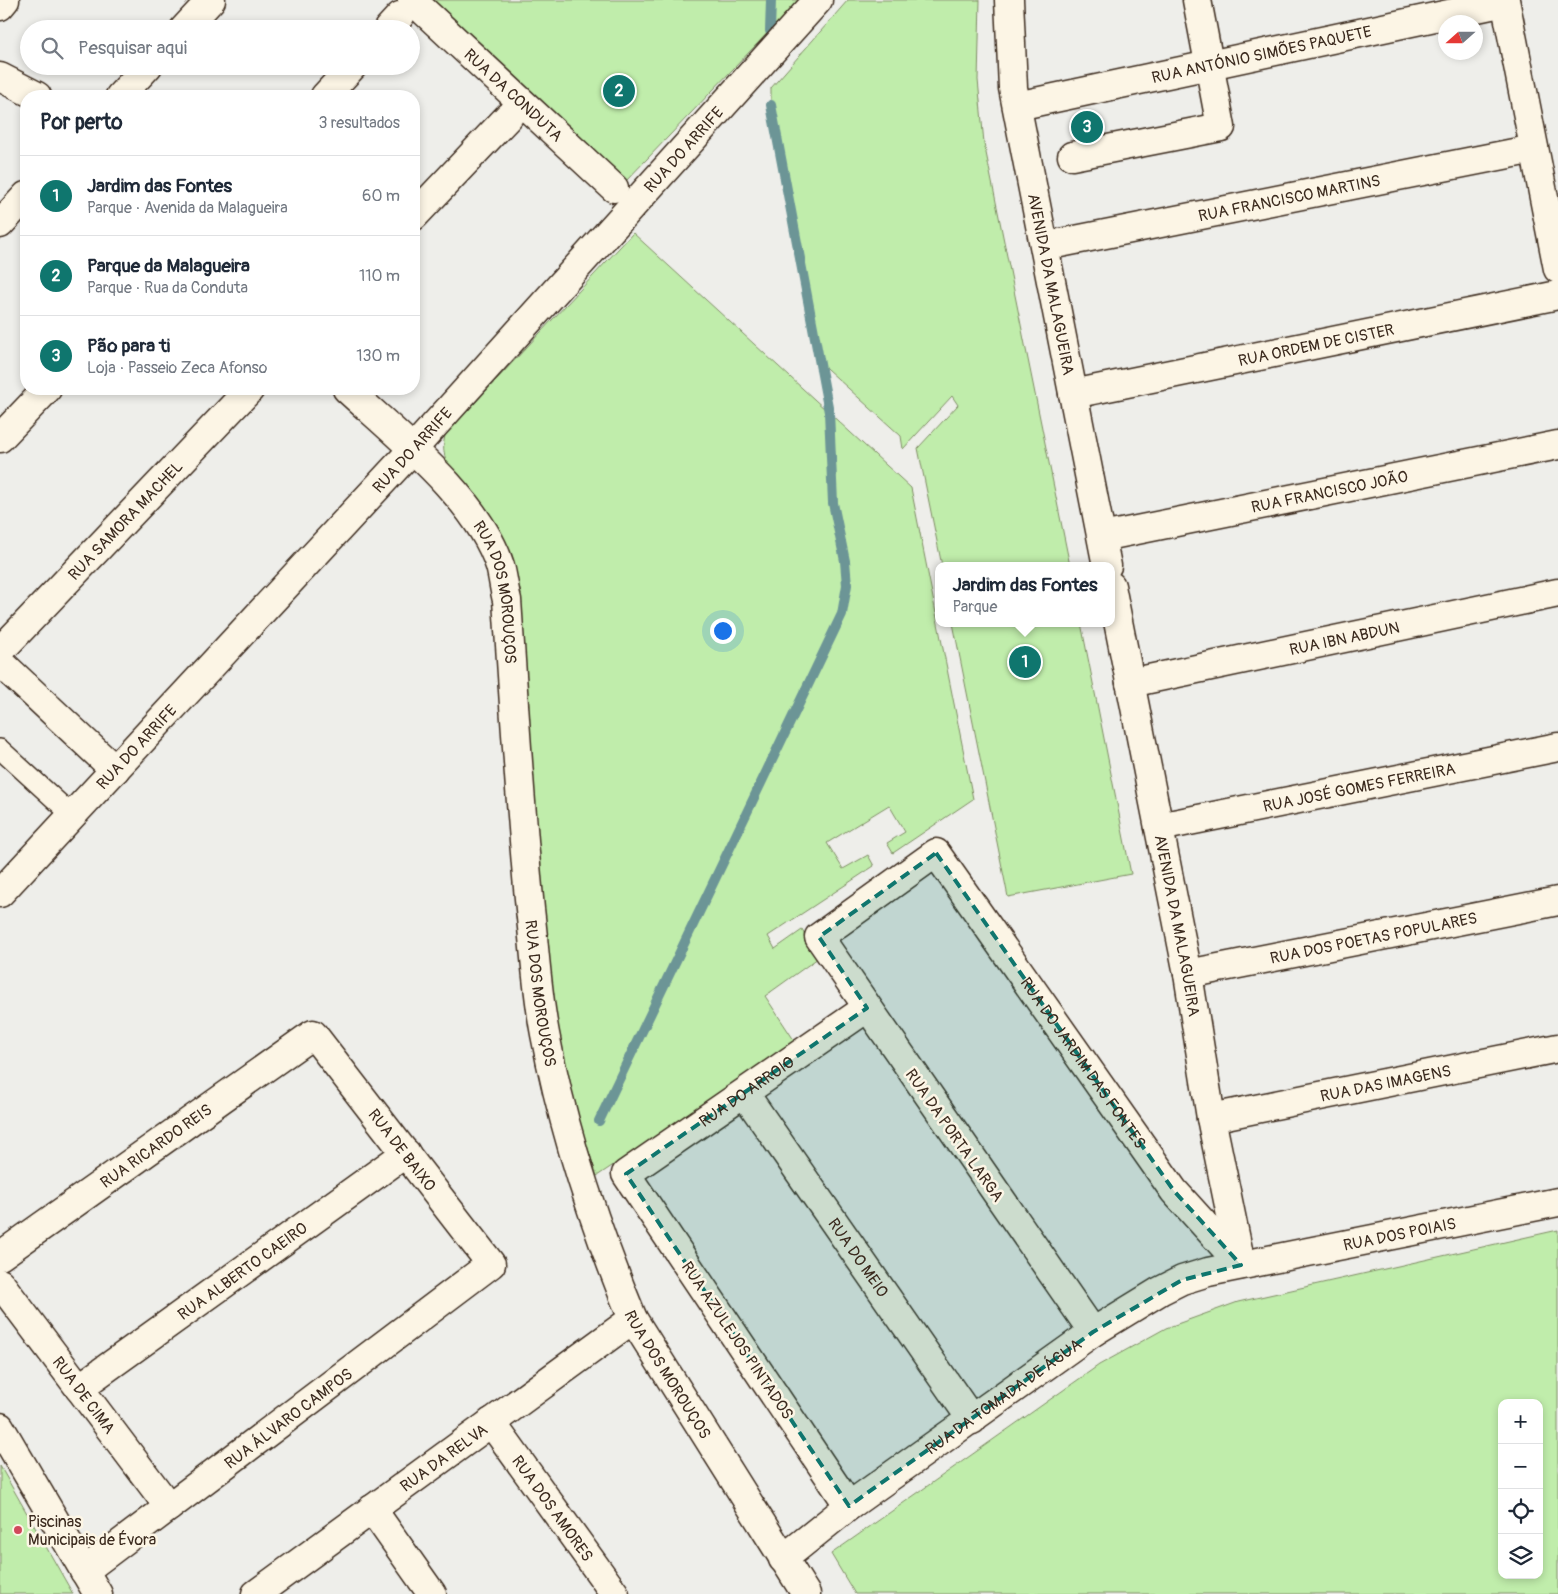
<!DOCTYPE html>
<html lang="pt">
<head>
<meta charset="utf-8">
<style>
  :root { --surface:#fff; --page:#f2f2f3; --text:#1f2937; --muted:#747a83; --line:#e0e1e3; --accent:#0f766e }
  body { margin:0; font-family:Pangolin,sans-serif; background:var(--page); color:var(--text) }
  .controls { position:absolute; right:15px; bottom:15px; display:grid; overflow:hidden; border-radius:10px; box-shadow:0 2px 8px #0003 }
  .controls button { width:45px; height:45px; display:grid; place-items:center; padding:0; border:0; border-bottom:1px solid var(--line); background:var(--surface); color:var(--text); font:25px sans-serif }
  .compass { position:absolute; left:1438px; top:15px; width:45px; height:45px; border-radius:50%; background:var(--surface); box-shadow:0 2px 8px #0003; rotate:249deg }
  .you { position:absolute; left:722px; top:630px; width:18px; height:18px; margin:-12px; border:4px solid #fff; border-radius:50%; background:#1a73e8; box-shadow:0 0 0 8px #1a73e833 }
  .badge { display:grid; place-items:center; width:32px; height:32px; border-radius:50%; background:var(--accent); color:#fff; font-size:16px; font-weight:700 }
  .pin { position:absolute; translate:-50% -50%; border:2px solid #fff; box-shadow:0 1px 5px #0006 }
  .popup { position:absolute; left:935px; top:562px; width:180px; height:65px; box-sizing:border-box; display:grid; place-content:center; border-radius:10px; background:var(--surface); filter:drop-shadow(0 1px 4px #0005); font-size:16px; white-space:nowrap; color:var(--muted) }
  .popup b { font-size:19px; color:var(--text) }
  .popup::after { content:''; position:absolute; left:50%; top:100%; margin-left:-10px; border:10px solid transparent; border-top-color:var(--surface) }
  .list { margin:0; padding:0; list-style:none }
  h2 { display:flex; justify-content:space-between; align-items:center; height:65px; margin:0; padding:0 20px; font-size:21px }
  h2 small { font-size:16px; font-weight:400; color:var(--muted) }
  .list li { display:grid; grid-template-columns:32px 1fr auto; gap:15px; align-items:center; box-sizing:border-box; height:80px; padding:0 20px; border-top:1px solid var(--line) }
  .list b { display:block; font-size:19px; white-space:nowrap }
  .list p { margin:0; font-size:16px; white-space:nowrap; color:var(--muted) }
  .list em { font-size:16px; font-style:normal; color:var(--muted) }
  .icon { flex:none; width:28px; height:28px; fill:none; stroke:currentColor; stroke-width:2; stroke-linecap:round; stroke-linejoin:round }
  .map { position:relative; flex:none; width:1558px; height:1594px; overflow:hidden }
  .search { position:absolute; background:var(--surface); box-shadow:0 2px 8px #0003; left:20px; top:20px; width:400px; height:55px; display:flex; align-items:center; gap:12px; box-sizing:border-box; padding:0 18px; border-radius:28px; color:var(--muted); font-size:19px }
  .panel { position:absolute; background:var(--surface); box-shadow:0 2px 8px #0003; left:20px; top:90px; width:400px; height:305px; border-radius:20px }
  .map>svg:first-child { display:block }
  .green { fill:#c0edab; stroke:#7e8c64; fill-rule:evenodd }
  .lines { fill:none; stroke-linecap:round; stroke-linejoin:round }
  .stream { stroke:#6c9596; stroke-width:10 }
  .service-casing { stroke:#3b2a1e; stroke-width:22 }
  .pedestrian-casing { stroke:#3b2a1e; stroke-width:31 }
  .minor-casing { stroke:#3b2a1e; stroke-width:31 }
  .tertiary-casing { stroke:#3b2a1e; stroke-width:31 }
  .service { stroke:#fcf5e5; stroke-width:19 }
  .pedestrian { stroke:#fcf5e5; stroke-width:28 }
  .minor { stroke:#fcf5e5; stroke-width:28 }
  .tertiary { stroke:#fcf5e5; stroke-width:28 }
  .marked { fill:#0f766e; fill-opacity:0.2; stroke:#0f766e; stroke-width:4; stroke-dasharray:10 6; stroke-linejoin:round }
  .poi-dot { fill:#d1495b; stroke:#fcf5e5; stroke-width:2 }
  .labels { text-anchor:middle; stroke-width:5; stroke-linejoin:round; paint-order:stroke }
  .street-label { font-size:16px; fill:#3b2a1e; stroke:#fcf5e5 }
  .poi-label { font-size:16px; fill:#3b2a1e; stroke:#fcf5e5; text-anchor:start }
</style>
</head>
<body>
<div class="map">
<svg width="1558" height="1594" viewBox="0 0 1558 1594">
  <rect width="100%" height="100%" fill="#eeeeea"/>
  <filter id="ink" filterUnits="userSpaceOnUse"><feTurbulence type="fractalNoise" baseFrequency=".02" numOctaves="2"/><feDisplacementMap in="SourceGraphic" scale="10" xChannelSelector="R" yChannelSelector="G"/><feConvolveMatrix kernelMatrix="1 2 1 2 8 2 1 2 1" color-interpolation-filters="sRGB"/></filter>
  <g filter="url(#ink)">
    <!-- green -->
    <path class="green" d="M427,0H799L625,182Z
      M848,0H980L978,80L984,143L1070,566H942L918,448L958,405L952,396L903,449L901,436L817,360L771,105V88Z
      M633,233L911,488L973,799L893,853L887,843L905,832L889,805L827,843L843,869L868,855L874,866L768,936L775,949L802,930L818,958L765,996L796,1043L597,1176L572,1101L551,998L510,560C506,549 503,538 498,528C481,496 435,475 445,435Z
      M953,623H1081L1131,874L1008,897Z
      M1558,1230V1594H855L831,1554L1099,1365L1166,1328L1238,1302ZM1502,1403H1539V1575H1502Z
      M0,1466L73,1594H0Z"/>
    <g class="lines">
      <!-- stream -->
      <path class="stream" d="M770,31L771,0
        M599,1121L842,614L847,585L845,561L833,503L829,412L771,105"/>
      <!-- service casing -->
      <g class="service-casing">
        <path id="service" d="M0,749L73,816"/>
      </g>
      <!-- pedestrian casing -->
      <g class="pedestrian-casing">
        <g id="pedestrian">
          <path id="s1" d="M412,0L614,188"/>
          <path d="M1072,156L1221,127L1197,0"/>
        </g>
      </g>
      <!-- minor casing -->
      <g class="minor-casing">
        <g id="minor">
          <path id="s2" d="M1009,0L1013,88L1107,566"/>
          <path d="M1505,0L1558,269"/>
          <path d="M0,6L5,0"/>
          <path d="M184,29L211,0"/>
          <path d="M388,29L400,16"/>
          <path d="M0,77L37,96"/>
          <path d="M120,96L148,66"/>
          <path d="M325,96L353,66"/>
          <path id="s3" d="M1017,106L1505,2"/>
          <path d="M414,216L509,116"/>
          <path d="M0,224L26,196"/>
          <path id="s4" d="M1045,246L1534,149"/>
          <path id="s5" d="M347,389C397,435 479,500 500,566C503,577 504,589 507,600C514,703 520,806 530,909C535,951 537,993 545,1034C563,1131 595,1227 633,1319L806,1594"/>
          <path id="s6" d="M1073,394L1558,295"/>
          <path d="M0,438L47,389"/>
          <path id="s7" d="M1102,537L1558,445"/>
          <path id="s8" d="M1111,586L1188,974L1211,1118L1241,1264"/>
          <path id="s9" d="M0,651L250,389"/>
          <path d="M0,662L115,770"/>
          <path id="s10" d="M1130,683L1558,593"/>
          <path id="s11" d="M1159,827L1558,747"/>
          <path id="s12" d="M0,893L413,449L818,0"/>
          <path id="s13" d="M1188,974L1558,901"/>
          <path id="s14" d="M745,1094L972,1420"/>
          <path id="s15" d="M1211,1118L1558,1048"/>
          <path id="s16" d="M0,1256L313,1034L491,1264L84,1571"/>
          <path id="s17" d="M0,1283L169,1507"/>
          <path id="s18" d="M1093,1332L819,937L936,853L1174,1191L1241,1265"/>
          <path id="s19" d="M79,1388L406,1153"/>
          <path id="s20" d="M491,1422L615,1594"/>
          <path id="s21" d="M849,1506L626,1174L867,1008"/>
          <path d="M372,1509L432,1594"/>
          <path id="s22" d="M783,1559L849,1506L1093,1332L1160,1291L1182,1280L1208,1272L1558,1202"/>
          <path id="s23" d="M256,1594L633,1319"/>
        </g>
      </g>
      <!-- tertiary casing -->
      <g class="tertiary-casing">
        <path id="tertiary" d="M0,1427L98,1594"/>
      </g>
      <!-- service -->
      <use href="#service" class="service"/>
      <!-- pedestrian -->
      <use href="#pedestrian" class="pedestrian"/>
      <!-- minor -->
      <use href="#minor" class="minor"/>
      <!-- tertiary -->
      <use href="#tertiary" class="tertiary"/>
    </g>
  </g>
  <!-- marked area -->
  <path class="marked" d="M936,853L1174,1191L1241,1265L1182,1280L1093,1332L849,1506L626,1174L867,1008L819,937Z"/>
  <!-- markers -->
  <circle class="poi-dot" cx="18" cy="1530" r="5"/>
  <g class="labels">
    <!-- street labels -->
    <g class="street-label">
      <text dy="6" stroke="none"><textPath href="#s3" startOffset="250">RUA ANTÓNIO SIMÕES PAQUETE</textPath></text>
      <text dy="6" stroke="none"><textPath href="#s1" startOffset="139">RUA DA CONDUTA</textPath></text>
      <text dy="6" stroke="none"><textPath href="#s12" startOffset="1010">RUA DO ARRIFE</textPath></text>
      <text dy="6" stroke="none"><textPath href="#s4" startOffset="249">RUA FRANCISCO MARTINS</textPath></text>
      <text dy="6" stroke="none"><textPath href="#s2" startOffset="288">AVENIDA DA MALAGUEIRA</textPath></text>
      <text dy="6" stroke="none"><textPath href="#s6" startOffset="248">RUA ORDEM DE CISTER</textPath></text>
      <text dy="6" stroke="none"><textPath href="#s12" startOffset="605">RUA DO ARRIFE</textPath></text>
      <text dy="6" stroke="none"><textPath href="#s7" startOffset="232">RUA FRANCISCO JOÃO</textPath></text>
      <text dy="6" stroke="none"><textPath href="#s9" startOffset="181">RUA SAMORA MACHEL</textPath></text>
      <text dy="6" stroke="none"><textPath href="#s5" startOffset="261">RUA DOS MOROUÇOS</textPath></text>
      <text dy="6" stroke="none"><textPath href="#s10" startOffset="219">RUA IBN ABDUN</textPath></text>
      <text dy="6" stroke="none"><textPath href="#s12" startOffset="200">RUA DO ARRIFE</textPath></text>
      <text dy="6" stroke="none"><textPath href="#s11" startOffset="204">RUA JOSÉ GOMES FERREIRA</textPath></text>
      <text dy="6" stroke="none"><textPath href="#s8" startOffset="346">AVENIDA DA MALAGUEIRA</textPath></text>
      <text dy="6" stroke="none"><textPath href="#s13" startOffset="189">RUA DOS POETAS POPULARES</textPath></text>
      <text dy="6" stroke="none"><textPath href="#s5" startOffset="666">RUA DOS MOROUÇOS</textPath></text>
      <text dy="6" stroke="none"><textPath href="#s18" startOffset="881">RUA DO JARDIM DAS FONTES</textPath></text>
      <text dy="6" stroke="none"><textPath href="#s15" startOffset="178">RUA DAS IMAGENS</textPath></text>
      <text dy="6" stroke="none"><textPath href="#s21" startOffset="546">RUA DO ARROIO</textPath></text>
      <text transform="translate(955 1135) rotate(55)" y="6">RUA DA PORTA LARGA</text>
      <text dy="6" stroke="none"><textPath href="#s16" startOffset="191">RUA RICARDO REIS</textPath></text>
      <text dy="6" stroke="none"><textPath href="#s16" startOffset="530">RUA DE BAIXO</textPath></text>
      <text dy="6" stroke="none"><textPath href="#s22" startOffset="710">RUA DOS POIAIS</textPath></text>
      <text dy="6" stroke="none"><textPath href="#s14" startOffset="199">RUA DO MEIO</textPath></text>
      <text dy="6" stroke="none"><textPath href="#s19" startOffset="201">RUA ALBERTO CAEIRO</textPath></text>
      <text transform="translate(738 1340) rotate(56)" y="6">RUA AZULEJOS PINTADOS</text>
      <text dy="6" stroke="none"><textPath href="#s5" startOffset="1071">RUA DOS MOROUÇOS</textPath></text>
      <text dy="6" stroke="none"><textPath href="#s17" startOffset="140">RUA DE CIMA</textPath></text>
      <text dy="6" stroke="none"><textPath href="#s22" startOffset="274">RUA DA TOMADA DE ÁGUA</textPath></text>
      <text transform="translate(288 1418) rotate(-37)" y="6">RUA ÁLVARO CAMPOS</text>
      <text dy="6" stroke="none"><textPath href="#s23" startOffset="232">RUA DA RELVA</textPath></text>
      <text dy="6" stroke="none"><textPath href="#s20" startOffset="106">RUA DOS AMORES</textPath></text>
    </g>
    <!-- poi labels -->
    <g class="poi-label">
      <text x="28" y="1527">Piscinas<tspan x="28" dy="18">Municipais de Évora</tspan></text>
    </g>
  </g>
</svg>
<div class="controls">
<button>+</button>
<button>−</button>
<button><svg class="icon" aria-label="locate" viewBox="0 0 24 24"><circle cx="12" cy="12" r="6"/><path d="M12 2v4M12 18v4M2 12h4M18 12h4"/></svg></button>
<button><svg class="icon" aria-label="layers" viewBox="0 0 24 24"><path d="M12 4l9 5-9 5-9-5zM3 14l9 5 9-5"/></svg></button>
</div>
<svg class="compass" viewBox="-18 -18 36 36"><path d="M0-13l5 13h-10z" fill="#e53935"/><path d="M0 13l5-13h-10z" fill="#747a83"/></svg>
<div class="you"></div>
<div class="pin badge" style="left:1025px;top:662px">1</div>
<div class="popup"><b>Jardim das Fontes</b>Parque</div>
<div class="pin badge" style="left:619px;top:91px">2</div>
<div class="pin badge" style="left:1087px;top:127px">3</div>
<div class="search"><svg class="icon" aria-label="search" viewBox="0 0 24 24"><circle cx="10" cy="10" r="6"/><path d="M15 15l6 6"/></svg>Pesquisar aqui</div>
<section class="panel">
<h2>Por perto<small>3 resultados</small></h2>
<ul class="list">
<li><span class="badge">1</span><div><b>Jardim das Fontes</b><p>Parque · Avenida da Malagueira</p></div><em>60 m</em></li>
<li><span class="badge">2</span><div><b>Parque da Malagueira</b><p>Parque · Rua da Conduta</p></div><em>110 m</em></li>
<li><span class="badge">3</span><div><b>Pão para ti</b><p>Loja · Passeio Zeca Afonso</p></div><em>130 m</em></li>
</ul>
</section>
</div>
</body>
</html>
